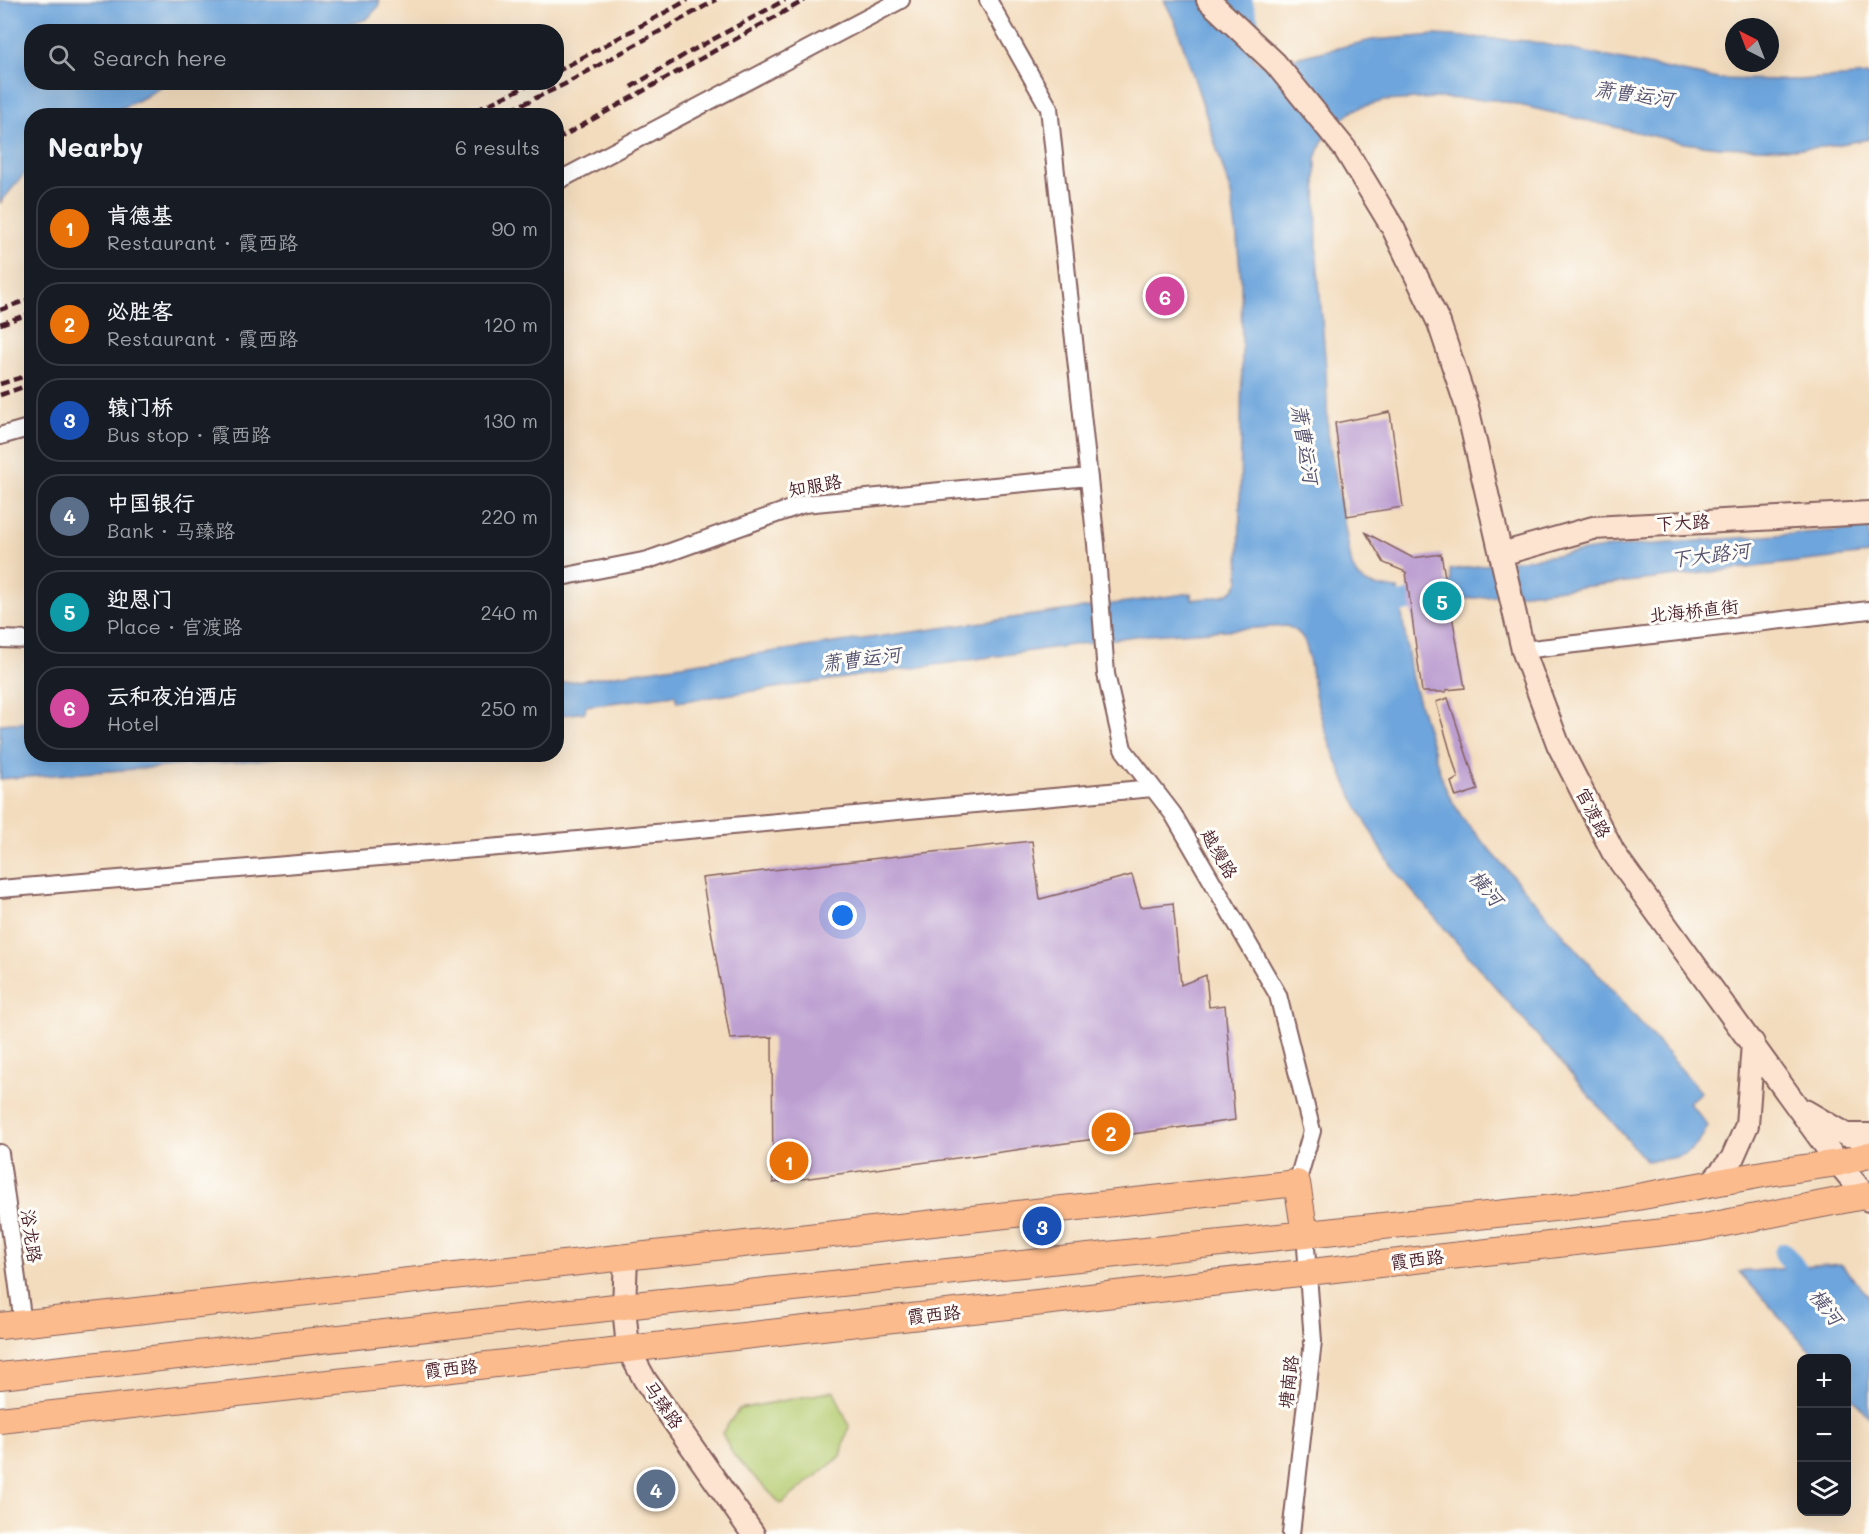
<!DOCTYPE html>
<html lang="en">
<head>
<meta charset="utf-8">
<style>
  :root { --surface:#171b24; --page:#20242c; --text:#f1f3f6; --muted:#9ea1a6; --line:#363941; --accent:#0b8043 }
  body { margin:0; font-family:Mali,"LXGW WenKai TC",sans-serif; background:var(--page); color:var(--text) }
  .controls { position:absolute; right:18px; bottom:18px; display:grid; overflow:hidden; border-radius:12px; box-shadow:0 6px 24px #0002 }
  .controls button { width:54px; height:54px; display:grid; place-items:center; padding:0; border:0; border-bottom:2px solid var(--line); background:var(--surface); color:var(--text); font:30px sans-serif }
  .compass { position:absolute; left:1725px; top:18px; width:54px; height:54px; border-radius:50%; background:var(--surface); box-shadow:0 6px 24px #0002; rotate:318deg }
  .you { position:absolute; left:843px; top:916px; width:21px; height:21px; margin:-15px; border:4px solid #fff; border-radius:50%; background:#1a73e8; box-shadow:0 0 0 9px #1a73e833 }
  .badge { display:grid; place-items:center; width:39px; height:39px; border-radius:50%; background:var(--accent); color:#fff; font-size:20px; font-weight:700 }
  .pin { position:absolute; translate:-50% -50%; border:3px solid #fff; box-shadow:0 2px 6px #0006 }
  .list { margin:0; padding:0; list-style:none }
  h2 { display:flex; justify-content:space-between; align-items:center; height:78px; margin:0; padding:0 24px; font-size:26px }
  h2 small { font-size:20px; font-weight:400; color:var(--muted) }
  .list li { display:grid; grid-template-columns:39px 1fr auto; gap:18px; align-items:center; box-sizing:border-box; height:84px; margin:0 12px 12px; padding:0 12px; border:2px solid var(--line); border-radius:24px }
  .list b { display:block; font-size:22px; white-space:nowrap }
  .list p { margin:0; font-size:20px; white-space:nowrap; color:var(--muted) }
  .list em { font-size:20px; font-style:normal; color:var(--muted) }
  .icon { flex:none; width:33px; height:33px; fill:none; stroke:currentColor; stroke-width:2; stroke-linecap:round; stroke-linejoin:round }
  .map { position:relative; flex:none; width:1869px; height:1534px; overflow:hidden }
  .search { position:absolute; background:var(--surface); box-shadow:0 6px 24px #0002; left:24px; top:24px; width:540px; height:66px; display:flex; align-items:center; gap:15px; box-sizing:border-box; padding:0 21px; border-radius:24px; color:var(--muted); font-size:22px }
  .panel { position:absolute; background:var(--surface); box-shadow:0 6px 24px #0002; left:24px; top:108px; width:540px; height:654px; border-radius:24px }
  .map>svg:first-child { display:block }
  .green { fill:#b5cc71; stroke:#80764e; stroke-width:1.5 }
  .water { fill:#6da5dc; stroke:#5c6284; stroke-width:1.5 }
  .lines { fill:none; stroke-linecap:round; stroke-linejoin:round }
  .canal { stroke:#6da5dc; stroke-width:20 }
  .building { fill:#bb9dd0 }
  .street-casing { stroke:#85615e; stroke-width:20 }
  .secondary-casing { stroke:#85615e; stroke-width:26 }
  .primary-casing { stroke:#85615e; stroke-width:28 }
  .street { stroke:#fff; stroke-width:16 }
  .secondary { stroke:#fde4d1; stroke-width:22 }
  .primary { stroke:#fbbb8d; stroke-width:26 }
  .rail { stroke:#4a1f2b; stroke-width:4.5; stroke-dasharray:9 4.5; stroke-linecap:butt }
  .labels { text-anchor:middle; stroke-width:6; stroke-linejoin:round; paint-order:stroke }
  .street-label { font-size:18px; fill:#4a1f2b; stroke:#fdfcf7 }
  .water-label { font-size:20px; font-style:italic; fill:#585572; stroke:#fdfcf7 }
</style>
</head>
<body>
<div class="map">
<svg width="1869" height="1534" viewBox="0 0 1869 1534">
  <rect width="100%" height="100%" fill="#fdfcf7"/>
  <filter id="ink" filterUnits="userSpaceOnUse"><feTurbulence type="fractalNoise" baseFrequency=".0167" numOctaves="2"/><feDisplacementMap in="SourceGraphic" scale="12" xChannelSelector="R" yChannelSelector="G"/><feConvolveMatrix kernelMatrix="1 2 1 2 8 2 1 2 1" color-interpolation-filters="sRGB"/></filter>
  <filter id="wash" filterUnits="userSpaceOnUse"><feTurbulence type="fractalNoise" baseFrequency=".008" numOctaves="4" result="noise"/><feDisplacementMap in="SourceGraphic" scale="24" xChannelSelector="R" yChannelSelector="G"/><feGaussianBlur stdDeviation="1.35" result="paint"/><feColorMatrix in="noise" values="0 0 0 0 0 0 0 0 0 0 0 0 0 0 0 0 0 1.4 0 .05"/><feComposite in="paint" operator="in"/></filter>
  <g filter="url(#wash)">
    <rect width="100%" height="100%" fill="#f3dcbd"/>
    <!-- green -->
    <path class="green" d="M834,1391L849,1426L841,1456L781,1504L734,1456L722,1433L739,1409Z"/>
    <!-- water -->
    <path class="water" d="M0,0H379V6L367,19L330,31L32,32V82L166,83L145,97L108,115L32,116L31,166L0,203Z
      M1164,0H1236L1251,55L1255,61L1265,65L1372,40L1436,35L1528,41L1718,79L1798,80L1869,75V139L1824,147L1790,149L1719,147L1684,143L1497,100L1436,98L1383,101L1356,109L1336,124L1323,140L1316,158L1317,257L1326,369L1328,434L1352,566C1361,588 1378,587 1398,589L1412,679L1442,779L1448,794L1463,819L1701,1092L1689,1102L1708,1126C1692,1159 1680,1157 1646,1161L1394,870C1359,815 1332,761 1316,698C1312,683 1310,652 1304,640C1300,633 1293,628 1286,626L1135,636L677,702L675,695L586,706L585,712L557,716V684L741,656L1191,593L1192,600C1208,597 1233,599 1239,581L1242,352L1241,280L1237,237L1231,194L1202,102L1176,24Z
      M1869,528V554C1730,569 1592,588 1453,600L1450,570L1605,548Z
      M31,722L32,754L293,755L259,760L0,779V724Z
      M1840,1264L1869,1296V1417L1847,1392L1846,1358H1817L1739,1272Z"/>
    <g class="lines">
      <!-- canal -->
      <path class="canal" d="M1242,0L1256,46
        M1375,608L1462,590
        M1784,1253L1810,1286"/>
    </g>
    <g id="blocks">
      <!-- building -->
      <path class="building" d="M1390,412L1403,507L1347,516L1335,423Z
        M1366,533L1413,558L1441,554L1465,688L1446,690V692H1422L1406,572L1384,563Z
        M1448,698L1478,790L1456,797L1451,782L1458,778L1436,702Z
        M1032,841L1040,899L1132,875L1141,907L1173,903L1181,985L1206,975L1209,1007L1225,1005L1235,1120L773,1183L772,1037L730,1039L702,878Z"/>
    </g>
  </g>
  <g filter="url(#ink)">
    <use href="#blocks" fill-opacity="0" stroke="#85615e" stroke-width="1.5"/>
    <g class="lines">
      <!-- street casing -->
      <g class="street-casing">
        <path id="street" d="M988,0L1049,108L1096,544L1106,674L1123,749L1173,814L1278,995L1312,1131L1297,1183
          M556,182L901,0
          M0,436L32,427
          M556,578L648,560L804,504L1089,477
          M0,639L32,640
          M1523,650L1869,610
          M0,889L523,845L1153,788
          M0,1153L23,1324
          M1291,1534L1313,1341L1305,1234"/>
      </g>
      <!-- secondary casing -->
      <g class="secondary-casing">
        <path id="secondary" d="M1208,0L1275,63L1345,149L1393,228L1439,323L1467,407L1523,650L1558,744L1613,852L1838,1163L1869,1200
          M1501,554L1593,528L1869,513
          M1805,1111L1846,1135H1869
          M1709,1185L1732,1159L1747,1125L1753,1043
          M626,1258L624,1306L628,1349L645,1380L753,1534"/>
      </g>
      <!-- primary casing -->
      <g class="primary-casing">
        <path id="primary" d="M0,1326L1297,1183L1305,1234
          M0,1376L624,1306L1610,1202L1769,1173L1838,1163L1869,1155
          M0,1420L1699,1228L1869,1195"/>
      </g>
      <!-- street -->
      <use href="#street" class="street"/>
      <!-- secondary -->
      <use href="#secondary" class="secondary"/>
      <!-- primary -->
      <use href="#primary" class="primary"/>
      <!-- rail -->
      <path class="rail" d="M556,72L688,0
        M631,87L686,54L785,0
        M464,116L535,82
        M498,116L565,84L716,0
        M556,140L805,0
        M0,310L32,298
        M0,324L32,313
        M0,384L32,374
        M0,395L32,384"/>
    </g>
  </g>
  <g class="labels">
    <!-- street labels -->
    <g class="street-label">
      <text transform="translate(815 486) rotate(-10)" y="6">知服路</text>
      <text transform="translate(1683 523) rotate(-3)" y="6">下大路</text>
      <text transform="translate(1694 611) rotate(-6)" y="6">北海桥直街</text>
      <text transform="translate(1593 813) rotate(63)" y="6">官渡路</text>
      <text transform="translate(1219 854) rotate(60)" y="6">越缦路</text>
      <text transform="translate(31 1236) rotate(82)" y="6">浴龙路</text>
      <text transform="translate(1417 1260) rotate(-7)" y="6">霞西路</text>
      <text transform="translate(934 1315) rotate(-6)" y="6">霞西路</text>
      <text transform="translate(451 1369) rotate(-6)" y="6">霞西路</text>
      <text transform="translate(1289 1382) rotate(-83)" y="6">塘南路</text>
      <text transform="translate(663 1405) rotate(55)" y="6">马臻路</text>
    </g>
    <!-- water labels -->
    <g class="water-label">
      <text transform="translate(1634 94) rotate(8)" y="7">萧曹运河</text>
      <text transform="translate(1305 444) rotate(81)" y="7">萧曹运河</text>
      <text transform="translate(1710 555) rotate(-7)" y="7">下大路河</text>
      <text transform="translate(861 659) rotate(-7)" y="7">萧曹运河</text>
      <text transform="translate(1486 888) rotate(50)" y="7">横河</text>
      <text transform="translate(1826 1307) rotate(52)" y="7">横河</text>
    </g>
  </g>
</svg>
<div class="controls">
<button>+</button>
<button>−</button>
<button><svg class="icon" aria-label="layers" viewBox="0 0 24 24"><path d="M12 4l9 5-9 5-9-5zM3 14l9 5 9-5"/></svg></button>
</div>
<svg class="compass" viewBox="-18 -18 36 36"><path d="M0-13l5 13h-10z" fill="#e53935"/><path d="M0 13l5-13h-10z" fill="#9ea1a6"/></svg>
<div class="you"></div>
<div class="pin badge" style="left:789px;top:1161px;background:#e8710a">1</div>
<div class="pin badge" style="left:1111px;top:1132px;background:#e8710a">2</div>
<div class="pin badge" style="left:1042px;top:1226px;background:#1a4fb4">3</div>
<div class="pin badge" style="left:656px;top:1489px;background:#5c6f8a">4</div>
<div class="pin badge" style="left:1442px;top:601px;background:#0f9aa8">5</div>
<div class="pin badge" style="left:1165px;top:296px;background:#d1479c">6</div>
<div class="search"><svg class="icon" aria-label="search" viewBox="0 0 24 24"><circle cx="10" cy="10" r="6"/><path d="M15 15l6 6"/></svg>Search here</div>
<section class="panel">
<h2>Nearby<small>6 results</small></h2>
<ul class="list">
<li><span class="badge" style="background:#e8710a">1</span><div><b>肯德基</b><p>Restaurant · 霞西路</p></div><em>90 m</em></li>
<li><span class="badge" style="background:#e8710a">2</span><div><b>必胜客</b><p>Restaurant · 霞西路</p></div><em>120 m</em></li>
<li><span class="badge" style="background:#1a4fb4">3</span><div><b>辕门桥</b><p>Bus stop · 霞西路</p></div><em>130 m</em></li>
<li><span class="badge" style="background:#5c6f8a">4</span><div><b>中国银行</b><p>Bank · 马臻路</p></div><em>220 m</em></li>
<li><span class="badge" style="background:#0f9aa8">5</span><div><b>迎恩门</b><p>Place · 官渡路</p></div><em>240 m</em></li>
<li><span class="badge" style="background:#d1479c">6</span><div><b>云和夜泊酒店</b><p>Hotel</p></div><em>250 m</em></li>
</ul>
</section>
</div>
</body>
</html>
